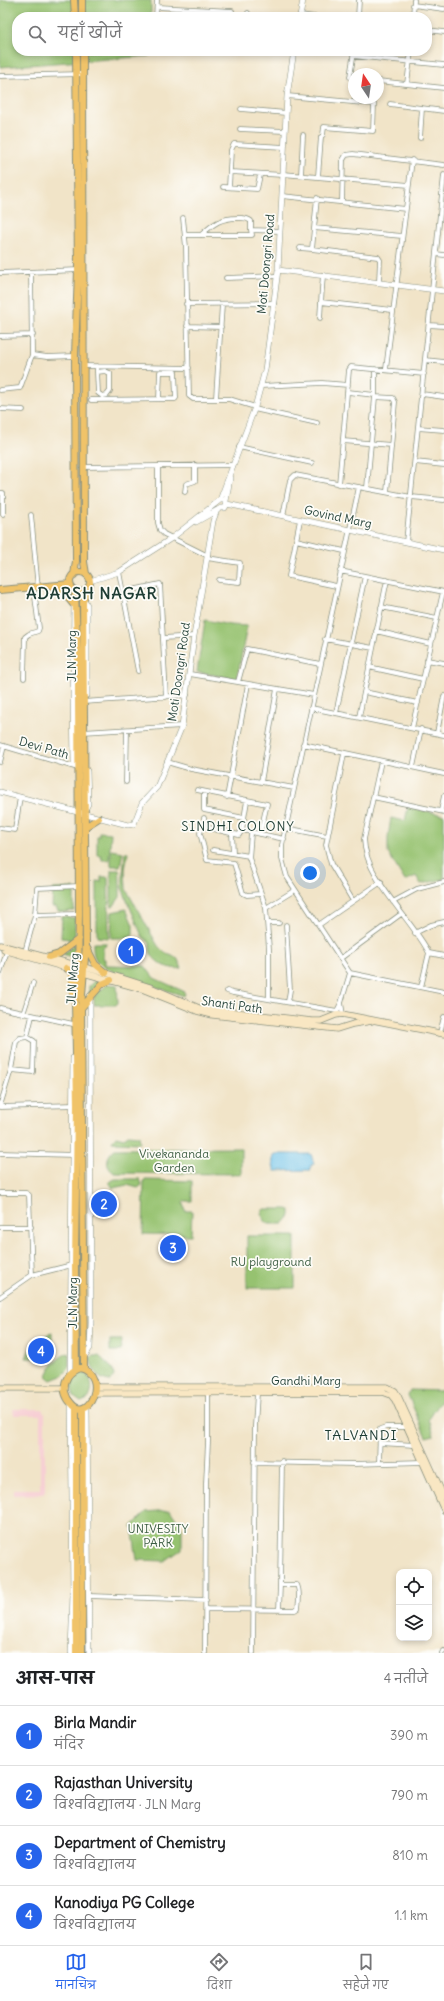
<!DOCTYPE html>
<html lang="hi">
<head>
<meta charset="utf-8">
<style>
  :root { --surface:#fff; --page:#f2f2f2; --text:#202124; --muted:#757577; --line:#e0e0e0; --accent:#2563eb }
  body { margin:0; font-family:Delius,"Playpen Sans Deva",sans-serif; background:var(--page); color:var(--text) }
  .controls { position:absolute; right:12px; bottom:12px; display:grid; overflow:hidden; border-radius:8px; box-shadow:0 2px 6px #0003 }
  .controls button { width:36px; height:36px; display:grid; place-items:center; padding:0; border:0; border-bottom:1px solid var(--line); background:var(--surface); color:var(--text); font:20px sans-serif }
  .compass { position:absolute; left:348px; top:68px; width:36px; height:36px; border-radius:50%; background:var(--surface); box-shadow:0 2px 6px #0003; rotate:347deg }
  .you { position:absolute; left:310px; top:873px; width:14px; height:14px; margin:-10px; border:3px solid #fff; border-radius:50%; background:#1a73e8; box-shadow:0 0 0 6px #1a73e833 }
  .badge { display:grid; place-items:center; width:26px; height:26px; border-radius:50%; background:var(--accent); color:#fff; font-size:13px; font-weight:700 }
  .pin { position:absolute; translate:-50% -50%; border:2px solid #fff; box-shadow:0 1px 4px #0006 }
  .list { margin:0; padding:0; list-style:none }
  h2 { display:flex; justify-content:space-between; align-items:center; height:52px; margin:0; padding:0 16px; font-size:17px }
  h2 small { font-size:13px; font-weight:400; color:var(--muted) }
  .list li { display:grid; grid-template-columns:26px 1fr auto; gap:12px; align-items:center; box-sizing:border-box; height:60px; padding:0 16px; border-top:1px solid var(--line) }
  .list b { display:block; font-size:15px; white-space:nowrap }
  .list p { margin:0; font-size:13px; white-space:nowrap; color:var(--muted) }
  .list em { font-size:13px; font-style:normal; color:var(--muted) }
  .icon { flex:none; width:22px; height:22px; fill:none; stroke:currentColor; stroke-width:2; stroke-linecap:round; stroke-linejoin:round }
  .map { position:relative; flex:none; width:444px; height:1653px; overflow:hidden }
  .search { position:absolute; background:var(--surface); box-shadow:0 2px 6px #0003; left:12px; right:12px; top:12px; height:44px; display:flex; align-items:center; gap:10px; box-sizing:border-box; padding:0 14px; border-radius:16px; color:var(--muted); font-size:15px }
  .sheet { height:292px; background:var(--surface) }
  nav { display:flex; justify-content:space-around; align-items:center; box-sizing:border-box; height:56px; border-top:1px solid var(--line); background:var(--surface); font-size:11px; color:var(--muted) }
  nav a { display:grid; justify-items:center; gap:2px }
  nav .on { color:var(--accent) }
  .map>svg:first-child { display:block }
  .built { fill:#f7cfd4 }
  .green { fill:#96c270; stroke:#5a8052 }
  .water { fill:#6cc1e9; stroke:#467f8e }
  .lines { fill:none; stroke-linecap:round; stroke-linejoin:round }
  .minor-casing { stroke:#88907e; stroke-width:5.5 }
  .tertiary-casing { stroke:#88907e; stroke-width:6 }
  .secondary-casing { stroke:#88907e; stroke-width:7 }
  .primary-casing { stroke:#88907e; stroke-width:8 }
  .minor { stroke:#fff; stroke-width:4 }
  .tertiary { stroke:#fff; stroke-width:5 }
  .secondary { stroke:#f9e7c3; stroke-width:5.5 }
  .primary { stroke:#f0c369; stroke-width:6 }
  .labels { text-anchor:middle; stroke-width:3.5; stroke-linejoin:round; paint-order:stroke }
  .street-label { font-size:12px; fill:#1f3d34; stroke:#fdfcf7 }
  .park-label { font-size:12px; fill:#3d5e43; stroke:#fdfcf7 }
  .neighbourhood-label { font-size:13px; letter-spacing:1px; fill:#1f3d34; stroke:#fdfcf7 }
  .quarter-label { font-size:14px; letter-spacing:1px; fill:#1f3d34; stroke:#fdfcf7 }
  .district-label { font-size:16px; font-weight:bold; letter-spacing:1px; fill:#1f3d34; stroke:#fdfcf7 }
</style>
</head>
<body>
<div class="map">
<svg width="444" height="1653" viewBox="0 0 444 1653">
  <rect width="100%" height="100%" fill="#fdfcf7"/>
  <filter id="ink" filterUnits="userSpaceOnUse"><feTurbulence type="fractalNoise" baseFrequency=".025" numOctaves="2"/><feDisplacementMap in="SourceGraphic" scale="8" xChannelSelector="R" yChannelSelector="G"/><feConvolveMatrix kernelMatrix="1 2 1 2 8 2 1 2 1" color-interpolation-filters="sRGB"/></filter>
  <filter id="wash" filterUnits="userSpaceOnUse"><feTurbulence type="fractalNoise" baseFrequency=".012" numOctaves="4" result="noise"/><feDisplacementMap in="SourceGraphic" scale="16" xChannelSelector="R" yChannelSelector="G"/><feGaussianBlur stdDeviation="0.9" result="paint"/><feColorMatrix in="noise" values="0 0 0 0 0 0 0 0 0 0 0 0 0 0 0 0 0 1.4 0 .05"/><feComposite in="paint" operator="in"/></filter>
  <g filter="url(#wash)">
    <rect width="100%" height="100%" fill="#f1e4c8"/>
    <!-- built -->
    <path class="built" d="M13,1409H43V1412H45V1492L43,1494L14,1495V1489H40V1415H14Z"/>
    <!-- green -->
    <path class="green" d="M0,0H151V17H17V51H149V56L0,67Z
      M205,620L230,625L247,626L237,679L197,672Z
      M408,807L444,815V879L421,884L416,876L405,881L388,853V837L391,818L405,821Z
      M99,832L111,833L109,860H102L101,855H97V836H99Z
      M111,850L123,852L120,866H111Z
      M125,852L128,853L125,869L126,889L158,946L165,953L177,958L182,968C172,971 154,963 151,953C150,950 150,946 150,943L142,936L122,888Z
      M111,870H119C120,874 120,891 120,897L113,907L111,906Z
      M101,877H108L109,938L97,937V881L101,882Z
      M74,888V911L62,912L58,911L56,907H52L53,889Z
      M126,909L133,925V935L128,938H111L112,912Z
      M62,916L75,918V935L69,944V939L61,938Z
      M95,943H106L105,946L103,947V959H105V965L145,966L154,978L183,991L185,993L184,996C167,990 104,973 96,960C93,955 93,949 93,944Z
      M75,944L74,958L63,954Z
      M96,979L104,980L89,994V986Z
      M108,984L117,985L118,1003L116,1005H94V996Z
      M128,1135L139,1136L140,1143L112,1142L116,1136L124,1138Z
      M241,1148V1174L115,1173C104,1168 106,1155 115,1149Z
      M115,1179H140L142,1185L138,1188L127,1185L113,1188L109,1182Z
      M144,1180L192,1181V1201H185L183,1203L185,1211H192L191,1235L143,1234Z
      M264,1209H287L290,1210V1216L283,1224H269L264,1220L261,1213Z
      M247,1236H295V1288H247Z
      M52,1333V1348L42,1358H26C31,1344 38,1337 52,1333Z
      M110,1340H122L121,1351H110Z
      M69,1353V1369L62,1376L52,1380L47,1376C50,1366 59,1356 69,1353Z
      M93,1356H99L112,1368L114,1376L110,1381C97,1380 93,1370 90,1358Z
      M81,1372C93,1374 94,1391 88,1399L81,1402L74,1397L71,1384L74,1377Z
      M410,1390L444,1391V1401H441L429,1419L434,1435L426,1437L408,1395Z
      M170,1510L182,1528V1549L165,1561L137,1560L132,1526L146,1512Z"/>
    <!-- water -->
    <path class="water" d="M275,1154H311L314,1164L311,1165V1170L275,1171C273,1166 271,1160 275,1154Z"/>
  </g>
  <g filter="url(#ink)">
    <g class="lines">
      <!-- minor casing -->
      <g class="minor-casing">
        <path id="minor" d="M413,5L444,9
          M157,7L232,11
          M248,13L249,17
          M300,15L315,17
          M156,17L157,0
          M358,17L359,0
          M413,17L414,0
          M427,30L444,32
          M354,51L350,77L354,78
          M353,56L444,65
          M0,76L83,74
          M378,81L444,88
          M407,84L411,51
          M287,96L374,104L373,131L324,127L323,135
          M390,104L444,111
          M241,109L286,113
          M240,129L285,131
          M420,138L422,108
          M231,172L283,175
          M283,174L409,185
          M301,175L303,135
          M318,176L321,137
          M223,187L257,189L260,175
          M229,187L231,150L234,144L284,147
          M282,196L406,209
          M317,198L312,249L378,257L380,260L379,282
          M342,202L343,160L346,155L353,154L444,165
          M183,218L186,247L189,396L193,399H229L255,407
          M314,228L402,236
          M185,235H252L251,230L280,231
          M201,235C214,223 221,218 238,218C243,218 246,217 251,221V230
          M300,248L312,249
          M436,254L444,255
          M31,272L32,355L47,357L75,356
          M0,273L80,270
          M323,275L321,302L392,310
          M226,278L277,276
          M186,304L274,303
          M320,318L321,302
          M429,325L444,326
          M187,326L221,327
          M0,336L33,335
          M425,360L444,362
          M84,366L189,368
          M97,366V372L98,393L102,396L107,395L110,391V373L105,371L97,372
          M386,369L412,160
          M261,386L322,383L348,385
          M0,390L20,388L32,355
          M348,392L375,395
          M422,394L444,397
          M375,397L393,398L395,402L387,492
          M216,398L222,304
          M91,400L175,399L176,398L175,372H160L159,399
          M0,409L23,410
          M254,409L317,423
          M418,428L444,430
          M343,441L391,445
          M239,447L312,463
          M415,462L444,465
          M83,467L233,465
          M158,467V523L160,530L164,534L208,556
          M339,484L349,370L351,367L424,374
          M367,488L375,397V369
          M185,492L186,484L195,481V465
          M0,493H3V514
          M31,515L38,588
          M283,516L290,480L295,475L411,497L444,500
          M300,520L289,576L336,586
          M296,540L344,551
          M406,542L444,175
          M207,558L240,563L239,582L219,580
          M340,571L444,592
          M119,572L138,671
          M123,592L160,584L166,697
          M381,607L437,618
          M376,631L431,644
          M164,638L194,636
          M325,639L373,648
          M427,660L444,663
          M369,667L423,679
          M190,674L314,695
          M24,678L25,637L29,634L38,631L39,628L34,589
          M238,682L247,649L320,664
          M364,692L418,703
          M83,702L187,695
          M311,708L444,735
          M336,713L365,576
          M359,717L387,580
          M412,728L443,592
          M83,732L182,726
          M437,733L444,696
          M303,744L444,774
          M0,745L78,768
          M344,754L326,845L331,864L353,901
          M381,761L364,839C365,879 412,919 429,953L421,987
          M0,762L4,746
          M167,762L191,769L294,788
          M413,767L421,729
          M126,782L127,730
          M261,782L277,689
          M197,790L267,804L260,834
          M204,792V810L244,818
          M227,797L248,684
          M373,797L444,812
          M247,801L242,830L284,839
          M441,811L444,796
          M204,818L205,827L202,828L200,833L207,860L234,863L243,893L247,895L261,894
          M205,827L239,835L242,830
          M0,828L15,830L20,797
          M286,828L327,836
          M232,833L233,853
          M251,833L249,858L266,908L269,949V999
          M213,850L249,856
          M393,902L417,889L444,882
          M266,908L295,890
          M35,915L37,888L79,886
          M267,923H279
          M320,924L381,882
          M286,925L290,990L288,1002
          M415,933L431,925L444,922
          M25,952L35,915L79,914
          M429,953L444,956
          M341,958L401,914
          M0,973L7,951
          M350,973L444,992
          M227,991L233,993L337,1011
          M341,1003L350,973L287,877L282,859V845L359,487
          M0,1008L73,1024
          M336,1013L341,1003L343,1015
          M23,1014L33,983
          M440,1033L444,1017
          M27,1037L32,1016
          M0,1106L11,1070L16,1042L20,1038L27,1037L34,1041L33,1072L11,1070
          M0,1107L76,1105
          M0,1153L75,1155
          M0,1193H26L29,1195L32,1275
          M0,1227H31
          M0,1297L32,1275L72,1265
          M380,1443L415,1445
          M254,1462L354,1464L422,1462
          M379,1463L380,1429L386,1427H407
          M280,1585L282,1461
          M89,1596L206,1600
          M206,1609L295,1610L298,1608C299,1601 300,1591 297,1585H280L279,1610
          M205,1653L206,1483L208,1442V1393
          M253,1653L255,1426L257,1393
          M442,1653L444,1651"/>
      </g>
      <!-- tertiary casing -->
      <g class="tertiary-casing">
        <path id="tertiary" d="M300,17L303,0
          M278,270L444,291
          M220,500L255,407L265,370L278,270L287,96L294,51
          M226,501L230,478
          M227,504L444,550
          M196,522L221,508H225L227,504
          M90,581L119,572L172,538L220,500H224L227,504
          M84,599L87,605V695
          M74,603L73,695L74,762L78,768
          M0,792L128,825L134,824L142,803L157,787L182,726L194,636L213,521L217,510
          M85,810L88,804L87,771
          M84,1357L90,1348L91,1323L90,996
          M70,1373L73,1058
          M71,1403L73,1593L71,1653
          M87,1407L89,1653"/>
      </g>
      <!-- secondary casing -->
      <g class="secondary-casing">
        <path id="secondary" d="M0,945L106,973L150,987L199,1008L312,1021H321L336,1015L342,1014L444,1034
          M4,950L70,969
          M80,972L142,989L197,1011L213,1015L337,1029L353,1024L372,1021
          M95,1387H387L395,1391L398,1396L444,1497
          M0,1388H65
          M94,1393L383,1392L391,1395L395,1400L444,1510"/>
      </g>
      <!-- primary casing -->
      <g class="primary-casing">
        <path id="primary" d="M74,0L75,17
          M82,0V17
          M83,51L84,562L86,574
          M70 582a10 10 0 1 1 20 0a10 10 0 1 1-20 0Z
          M74,575L76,561L75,356L78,270L76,51
          M52,587L65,594L73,604
          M0,590L70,584
          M75,591L78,665L79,914L78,979L75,1002L77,1105L75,1265L76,1369
          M85,827L99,818
          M87,948L95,964L106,973
          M49,957L59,954L79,939
          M66,968L72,972L73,997
          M82,1007L102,984L111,980
          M80,1368C110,1375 88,1425 71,1403C68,1400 66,1396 65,1392C63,1381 69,1371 80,1368Z
          M84,1369L81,1007L86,945L83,602L86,590
          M76,1653V1408
          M82,1653L83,1408"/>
      </g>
      <!-- minor -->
      <use href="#minor" class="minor"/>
      <!-- tertiary -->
      <use href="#tertiary" class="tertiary"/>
      <!-- secondary -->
      <use href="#secondary" class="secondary"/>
      <!-- primary -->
      <use href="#primary" class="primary"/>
    </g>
  </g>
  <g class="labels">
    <!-- street labels -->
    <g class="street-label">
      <text transform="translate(266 264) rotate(-85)" y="4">Moti Doongri Road</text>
      <text transform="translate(338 517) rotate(12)" y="4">Govind Marg</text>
      <text transform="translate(72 656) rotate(-90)" y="4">JLN Marg</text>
      <text transform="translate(179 672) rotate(-82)" y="4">Moti Doongri Road</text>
      <text transform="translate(44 748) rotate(16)" y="4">Devi Path</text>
      <text transform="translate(73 979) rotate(-86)" y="4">JLN Marg</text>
      <text transform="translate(232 1005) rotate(8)" y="4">Shanti Path</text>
      <text transform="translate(73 1303) rotate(-90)" y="4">JLN Marg</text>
      <text x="306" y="1385">Gandhi Marg</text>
    </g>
    <!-- park labels -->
    <g class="park-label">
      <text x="174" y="1158">Vivekananda<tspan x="174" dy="14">Garden</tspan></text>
      <text x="271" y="1266">RU playground</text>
      <text x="158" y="1533">UNIVESITY<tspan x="158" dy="14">PARK</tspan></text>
    </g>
    <!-- neighbourhood labels -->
    <g class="neighbourhood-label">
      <text x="238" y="831">SINDHI COLONY</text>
    </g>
    <!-- quarter labels -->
    <g class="quarter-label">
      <text x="361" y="1440">TALVANDI</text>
    </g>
    <!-- district labels -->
    <g class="district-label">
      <text x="92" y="599">ADARSH NAGAR</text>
    </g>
  </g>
</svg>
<div class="controls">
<button><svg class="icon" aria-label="locate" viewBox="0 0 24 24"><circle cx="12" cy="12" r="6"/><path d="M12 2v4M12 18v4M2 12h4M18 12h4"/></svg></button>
<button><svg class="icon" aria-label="layers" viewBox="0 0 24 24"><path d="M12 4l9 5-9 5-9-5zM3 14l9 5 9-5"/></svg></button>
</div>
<svg class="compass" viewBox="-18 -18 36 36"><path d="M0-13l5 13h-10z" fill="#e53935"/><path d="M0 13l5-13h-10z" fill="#757577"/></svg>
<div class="you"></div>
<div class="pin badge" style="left:131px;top:951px">1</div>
<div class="pin badge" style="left:104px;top:1204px">2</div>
<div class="pin badge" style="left:173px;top:1248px">3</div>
<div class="pin badge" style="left:41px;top:1351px">4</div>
<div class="search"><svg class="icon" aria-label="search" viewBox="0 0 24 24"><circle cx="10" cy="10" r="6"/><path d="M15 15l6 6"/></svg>यहाँ खोजें</div>
</div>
<section class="sheet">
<h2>आस-पास<small>4 नतीजे</small></h2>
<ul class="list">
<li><span class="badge">1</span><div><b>Birla Mandir</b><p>मंदिर</p></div><em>390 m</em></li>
<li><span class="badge">2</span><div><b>Rajasthan University</b><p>विश्वविद्यालय · JLN Marg</p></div><em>790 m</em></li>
<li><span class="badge">3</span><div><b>Department of Chemistry</b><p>विश्वविद्यालय</p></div><em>810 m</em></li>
<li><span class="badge">4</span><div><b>Kanodiya PG College</b><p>विश्वविद्यालय</p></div><em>1.1 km</em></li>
</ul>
</section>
<nav>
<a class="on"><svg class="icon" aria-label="map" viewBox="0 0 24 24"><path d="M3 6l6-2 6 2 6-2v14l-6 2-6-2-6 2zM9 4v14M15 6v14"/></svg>मानचित्र</a>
<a><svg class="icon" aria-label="directions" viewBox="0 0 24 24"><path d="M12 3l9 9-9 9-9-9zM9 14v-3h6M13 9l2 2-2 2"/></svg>दिशा</a>
<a><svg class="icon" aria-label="saved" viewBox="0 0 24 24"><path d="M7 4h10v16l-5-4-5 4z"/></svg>सहेजे गए</a>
</nav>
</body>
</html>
